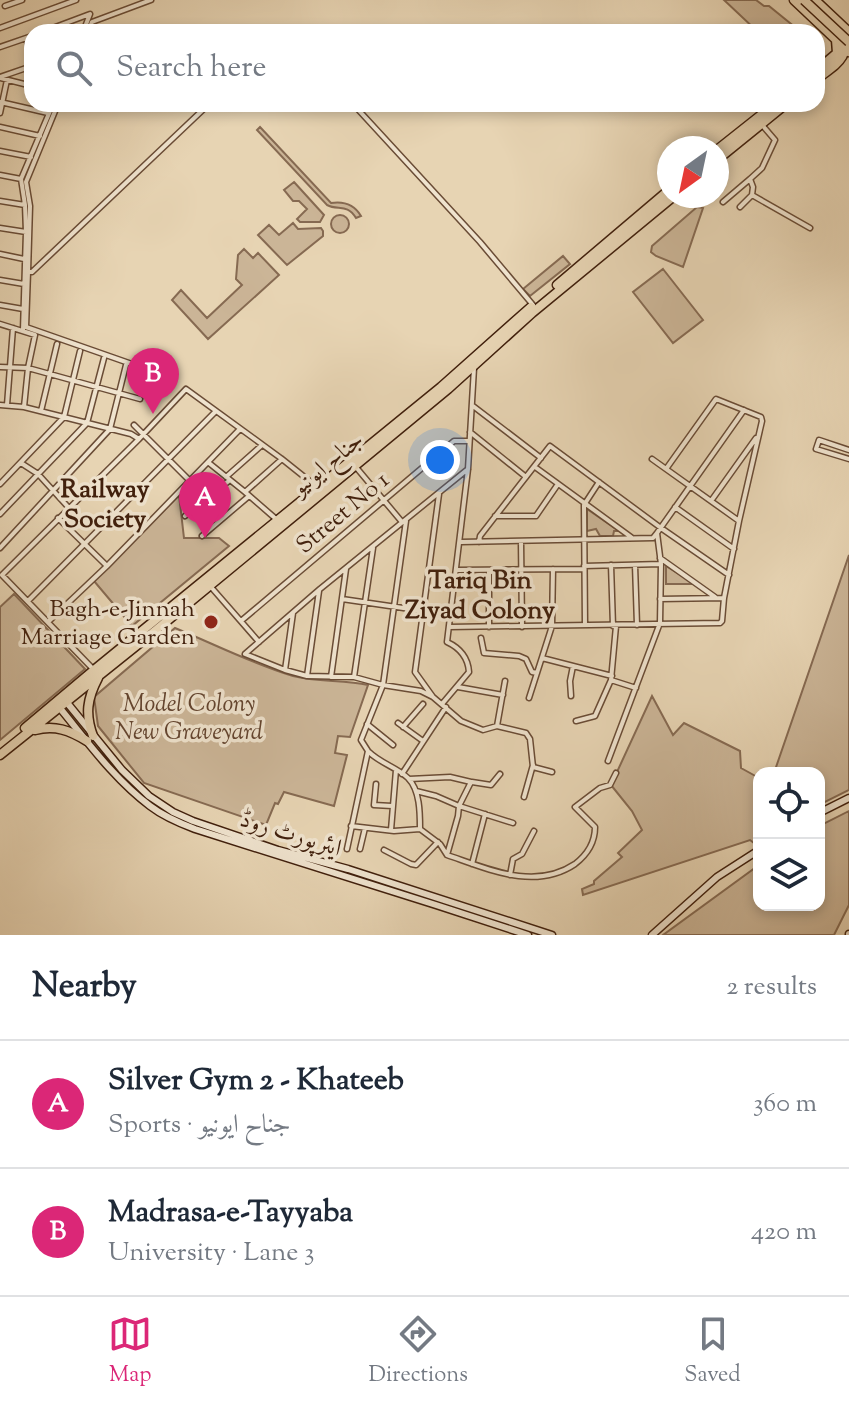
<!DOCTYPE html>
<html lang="en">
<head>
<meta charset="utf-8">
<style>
  :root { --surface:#fff; --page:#f6f6f7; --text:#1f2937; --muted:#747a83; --line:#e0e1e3; --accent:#db2777 }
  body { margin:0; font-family:"Sorts Mill Goudy",Amiri,serif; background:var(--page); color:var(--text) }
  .controls { position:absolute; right:24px; bottom:24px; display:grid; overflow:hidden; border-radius:16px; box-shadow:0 4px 12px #0003 }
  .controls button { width:72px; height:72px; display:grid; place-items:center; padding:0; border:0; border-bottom:2px solid var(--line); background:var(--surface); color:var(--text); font:40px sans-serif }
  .compass { position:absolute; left:657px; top:136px; width:72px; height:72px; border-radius:50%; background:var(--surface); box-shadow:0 4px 12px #0003; rotate:213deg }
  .you { position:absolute; left:440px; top:460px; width:28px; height:28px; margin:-20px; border:6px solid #fff; border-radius:50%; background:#1a73e8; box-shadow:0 0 0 12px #1a73e833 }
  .badge { display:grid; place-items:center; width:52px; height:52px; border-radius:50%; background:var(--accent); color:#fff; font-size:26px; font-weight:700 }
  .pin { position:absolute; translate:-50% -66px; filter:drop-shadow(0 2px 4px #0008) }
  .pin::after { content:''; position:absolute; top:42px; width:28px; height:24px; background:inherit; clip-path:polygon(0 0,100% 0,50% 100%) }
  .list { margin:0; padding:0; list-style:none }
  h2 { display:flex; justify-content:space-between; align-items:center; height:104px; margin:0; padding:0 32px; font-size:34px }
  h2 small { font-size:26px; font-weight:400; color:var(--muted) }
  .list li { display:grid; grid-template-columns:52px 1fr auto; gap:24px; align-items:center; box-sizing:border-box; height:128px; padding:0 32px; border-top:2px solid var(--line) }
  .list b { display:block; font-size:30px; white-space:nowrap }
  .list p { margin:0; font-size:26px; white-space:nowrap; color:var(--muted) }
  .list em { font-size:26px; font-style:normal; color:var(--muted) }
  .icon { flex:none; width:44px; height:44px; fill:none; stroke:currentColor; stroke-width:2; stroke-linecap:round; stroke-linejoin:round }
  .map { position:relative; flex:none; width:849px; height:935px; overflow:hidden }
  .search { position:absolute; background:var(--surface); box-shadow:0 4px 12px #0003; left:24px; right:24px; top:24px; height:88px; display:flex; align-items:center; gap:20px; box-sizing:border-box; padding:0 28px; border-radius:24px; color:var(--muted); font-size:30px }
  .sheet { height:360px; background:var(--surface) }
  nav { display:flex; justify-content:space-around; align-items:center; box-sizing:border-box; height:112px; border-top:2px solid var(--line); background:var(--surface); font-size:22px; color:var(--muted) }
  nav a { display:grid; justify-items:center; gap:4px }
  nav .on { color:var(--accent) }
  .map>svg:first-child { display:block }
  .green { fill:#cbb597; stroke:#866a52; stroke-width:2 }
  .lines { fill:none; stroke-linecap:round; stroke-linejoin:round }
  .street-casing { stroke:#6a4c36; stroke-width:7 }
  .secondary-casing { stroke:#401f0c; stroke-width:9 }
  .highway-casing { stroke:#401f0c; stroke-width:11 }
  .street { stroke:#efe3ce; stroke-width:4 }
  .secondary { stroke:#efe3ce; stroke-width:6 }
  .highway { stroke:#e7d4b3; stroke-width:8 }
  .highway-bridge-casing { stroke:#401f0c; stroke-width:11; stroke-linecap:butt }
  .highway-bridge { stroke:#e7d4b3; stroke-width:8 }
  .poi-dot { fill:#8f2418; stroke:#efe3ce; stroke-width:3 }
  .labels { text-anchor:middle; stroke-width:7; stroke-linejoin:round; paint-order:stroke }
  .street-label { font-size:24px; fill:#401f0c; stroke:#efe3ce }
  .poi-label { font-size:24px; fill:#401f0c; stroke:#efe3ce; text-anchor:end }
  .park-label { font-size:24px; font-style:italic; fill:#63442f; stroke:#efe3ce }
  .neighbourhood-label { font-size:26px; font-weight:bold; fill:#401f0c; stroke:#efe3ce }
</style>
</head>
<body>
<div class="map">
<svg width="849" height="935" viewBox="0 0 849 935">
  <rect width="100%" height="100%" fill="#e7d4b3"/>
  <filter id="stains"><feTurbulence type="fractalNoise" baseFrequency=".0025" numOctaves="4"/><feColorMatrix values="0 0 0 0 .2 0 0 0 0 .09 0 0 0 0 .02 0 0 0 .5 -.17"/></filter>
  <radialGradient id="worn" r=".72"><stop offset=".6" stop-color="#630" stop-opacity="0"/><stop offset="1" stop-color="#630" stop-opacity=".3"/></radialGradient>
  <!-- green -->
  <path class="green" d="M724,0H756L764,6H769L801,32H758Z
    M260,127L331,203C344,201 354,204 361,216L356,218C347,203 338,211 327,205L257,130Z
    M294,182L324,215L320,222H300L297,219L307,209L299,201H293L284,190Z
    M697,207L703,208L683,267L656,256L651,252L652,246Z
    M331 224a9 9 0 1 1 18 0a9 9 0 1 1-18 0Z
    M293,223L298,229L321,228L323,231V236L287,265L258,235L269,225L279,235Z
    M244,249L253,258L258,253L279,275L208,339L172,300L181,290L207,318L242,285L236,279L238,255Z
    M563,256L570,264L530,296L523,289Z
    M663,269L703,320L673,343L633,292Z
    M179,495L184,538H219L229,546L132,626L94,581Z
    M587,509L619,531H614L613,536H600L596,529L587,531Z
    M849,555V790L819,805V773H774Z
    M666,566L695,584H666Z
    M14,594L85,669L0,740V607Z
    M175,628C214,644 253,664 293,676C317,682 343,680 368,685L350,737L338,736L335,753L347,755L334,806L284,792L278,804L275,803L266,825L144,783L98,726L94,697Z
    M652,696L673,735L684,723L740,751L741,768L759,778V840L754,843L750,840L583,895L582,889L594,884V881L622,857L618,853L642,830L632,811L611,785Z
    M849,811V905L834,935H663L759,865V905H819V826Z"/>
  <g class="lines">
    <!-- street casing -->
    <g class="street-casing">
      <path id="street" d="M5,6L22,0
        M0,28L76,0
        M42,32L90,14L83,32
        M88,32L92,22L151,0
        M26,38L32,57
        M0,47L32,36
        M0,77L32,66
        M0,78L32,86
        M0,102L48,113
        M58,104L26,182L30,206L28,272H32L209,104
        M353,104L480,242L533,305
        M0,113L7,80
        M763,126L775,140L762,168L750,179L753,187L752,195L810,228
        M0,127L40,136
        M0,151L31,157
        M0,175L21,179
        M0,201L25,205
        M723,202L750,179
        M740,207L752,195
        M0,228L26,232
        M0,254L24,259
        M28,272L26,327L166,376
        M0,280L24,284
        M0,305L23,309
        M0,324L35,335L28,368L24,407
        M23,330L26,232L25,205L21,179L53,104
        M0,367L28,368L140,399
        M0,405L24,407L131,434L139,439
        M7,405L13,328
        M473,406L541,458
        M41,411L57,344
        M134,425L189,480
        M470,432L526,477
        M849,450L819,440L816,449L849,459
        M21,463L38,474L69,508
        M209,463L245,492L276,519
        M355,466L402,522
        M535,467L631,537
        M666,469L716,399L761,417L762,421L739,521
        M226,477L262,445
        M0,484L64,417L80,351
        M245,492L282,459
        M439,494L415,672L433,697L461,721L483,730L497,726L526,733L530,739L533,767L552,772
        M711,501L756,438
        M675,507L734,549
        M0,514L87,423L104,358
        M185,516L230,480
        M495,516H536L558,484
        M58,518L107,566
        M202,536L249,496
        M521,541L522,627
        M461,542L653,538L657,533
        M479,542L480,536L550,446L661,528L729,575
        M0,548L110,429L126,365
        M660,558L715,597
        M611,565L613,626
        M635,565L637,625
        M584,566L661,564
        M457,570L584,569
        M489,570V627
        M211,587L259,642
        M342,599L451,615
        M660,599L724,598
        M28,601L215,412
        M241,621L454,441H469
        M48,622L107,566L240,429
        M585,625L584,505L599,482
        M449,627L720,623L722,621L724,598L739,521L652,459
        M481,638L484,653L519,656L526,659L532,672L537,673
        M542,658L612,676
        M94,670L2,575L139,439L186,389L282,459L317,487
        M285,670L293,613
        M307,676L319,591
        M331,677L346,569
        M354,677L373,548
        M611,680L636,688
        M458,687L503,695
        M571,696L570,681L573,666
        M433,697L421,691L383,685L354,677L307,676L285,670L245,654L320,589L468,469
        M529,698L552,626L553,569
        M442,704L469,672C468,657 460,648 447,642L468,469L474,368
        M576,721L595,716L611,680L616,626
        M398,723L423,741
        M367,724L393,745
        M497,726L505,681
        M403,727L423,704
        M608,761L660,623L661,564L657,533L744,410
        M402,774L446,707
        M409,779L450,777L471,782L459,806L513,823
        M472,782L491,785L500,774
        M376,784L374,805L392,806
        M416,791L436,796L459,806L458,816L447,855L440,844L420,829
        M524,797L533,765
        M351,826L394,831L420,829C420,813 420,790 408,778C396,767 380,763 369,752
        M391,830L396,770
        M347,849L368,751L361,740L383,685L406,521
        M360,849L365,828
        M384,850L411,864L416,865L438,842
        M447,855C488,869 535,891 575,864C588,854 595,843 595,827L575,807L600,788L610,785L616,773
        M472,864L485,814
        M510,875L513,859L522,854L534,831"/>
    </g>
    <!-- secondary casing -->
    <g class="secondary-casing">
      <path id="secondary" d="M64,699L122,770L149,796L173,812L193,821L278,850L348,869L552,935
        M59,707C87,741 114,779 150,806C163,816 179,823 195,829L436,905L528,935
        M819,813L849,798
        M652,935L717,877L759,850
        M849,935V934"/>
    </g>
    <!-- highway casing -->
    <g class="highway-casing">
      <path id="highway" d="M794,0L849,52
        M815,0L849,32
        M817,70L837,53L836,40
        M817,79C839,62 849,59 845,29
        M717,150L775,104
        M717,160L786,104
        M557,285L669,190
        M25,728L94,670L441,387L531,307
        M35,730C55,725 69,730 87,741
        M93,736C85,714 87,699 98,678
        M0,755L156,630L448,389L532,313L674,196"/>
    </g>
    <!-- street -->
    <use href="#street" class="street"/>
    <!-- secondary -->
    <use href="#secondary" class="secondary"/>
    <!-- highway -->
    <use href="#highway" class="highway"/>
    <!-- highway-bridge casing -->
    <g class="highway-bridge-casing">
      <path id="highway-bridge" d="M804,0L849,42"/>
    </g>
    <!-- highway-bridge -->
    <use href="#highway-bridge" class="highway-bridge"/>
  </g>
  <!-- markers -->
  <circle class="poi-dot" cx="211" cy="622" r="8"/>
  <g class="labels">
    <!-- street labels -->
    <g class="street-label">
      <text transform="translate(327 463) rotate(-39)" y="8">جناح ایونیو</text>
      <text transform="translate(342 512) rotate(-40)" y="8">Street No 1</text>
      <text transform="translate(291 833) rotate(17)" y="8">ایئرپورٹ روڈ</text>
    </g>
    <!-- poi labels -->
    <g class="poi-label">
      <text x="195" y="616">Bagh-e-Jinnah<tspan x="195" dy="28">Marriage Garden</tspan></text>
    </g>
    <!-- park labels -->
    <g class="park-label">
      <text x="189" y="711">Model Colony<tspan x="189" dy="28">New Graveyard</tspan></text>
    </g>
    <!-- neighbourhood labels -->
    <g class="neighbourhood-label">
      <text x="105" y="497">Railway<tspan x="105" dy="30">Society</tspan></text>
      <text x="480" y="588">Tariq Bin<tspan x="480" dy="30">Ziyad Colony</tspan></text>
    </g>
  </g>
  <rect width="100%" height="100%" filter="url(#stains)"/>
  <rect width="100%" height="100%" fill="url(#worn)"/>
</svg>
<div class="controls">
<button><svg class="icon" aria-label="locate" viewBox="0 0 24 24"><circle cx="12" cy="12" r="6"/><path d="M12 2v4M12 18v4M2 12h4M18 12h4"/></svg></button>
<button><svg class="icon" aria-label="layers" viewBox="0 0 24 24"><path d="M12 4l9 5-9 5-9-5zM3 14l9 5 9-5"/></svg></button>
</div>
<svg class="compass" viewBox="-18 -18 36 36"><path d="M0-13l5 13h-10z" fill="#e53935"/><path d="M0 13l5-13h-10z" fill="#747a83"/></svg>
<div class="you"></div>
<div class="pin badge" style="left:205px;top:538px">A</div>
<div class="pin badge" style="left:153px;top:414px">B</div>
<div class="search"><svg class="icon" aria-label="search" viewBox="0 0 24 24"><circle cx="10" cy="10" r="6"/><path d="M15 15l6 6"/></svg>Search here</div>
</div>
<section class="sheet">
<h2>Nearby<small>2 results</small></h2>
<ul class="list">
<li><span class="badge">A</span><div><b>Silver Gym 2 - Khateeb</b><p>Sports · جناح ایونیو</p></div><em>360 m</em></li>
<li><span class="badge">B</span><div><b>Madrasa-e-Tayyaba</b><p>University · Lane 3</p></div><em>420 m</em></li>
</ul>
</section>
<nav>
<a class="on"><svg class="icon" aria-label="map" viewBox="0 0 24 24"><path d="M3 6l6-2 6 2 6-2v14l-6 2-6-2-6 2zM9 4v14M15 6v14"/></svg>Map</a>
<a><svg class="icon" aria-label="directions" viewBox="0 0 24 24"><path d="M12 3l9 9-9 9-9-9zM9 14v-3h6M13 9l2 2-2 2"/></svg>Directions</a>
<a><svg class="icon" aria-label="saved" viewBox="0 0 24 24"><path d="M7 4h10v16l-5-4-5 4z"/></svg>Saved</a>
</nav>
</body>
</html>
